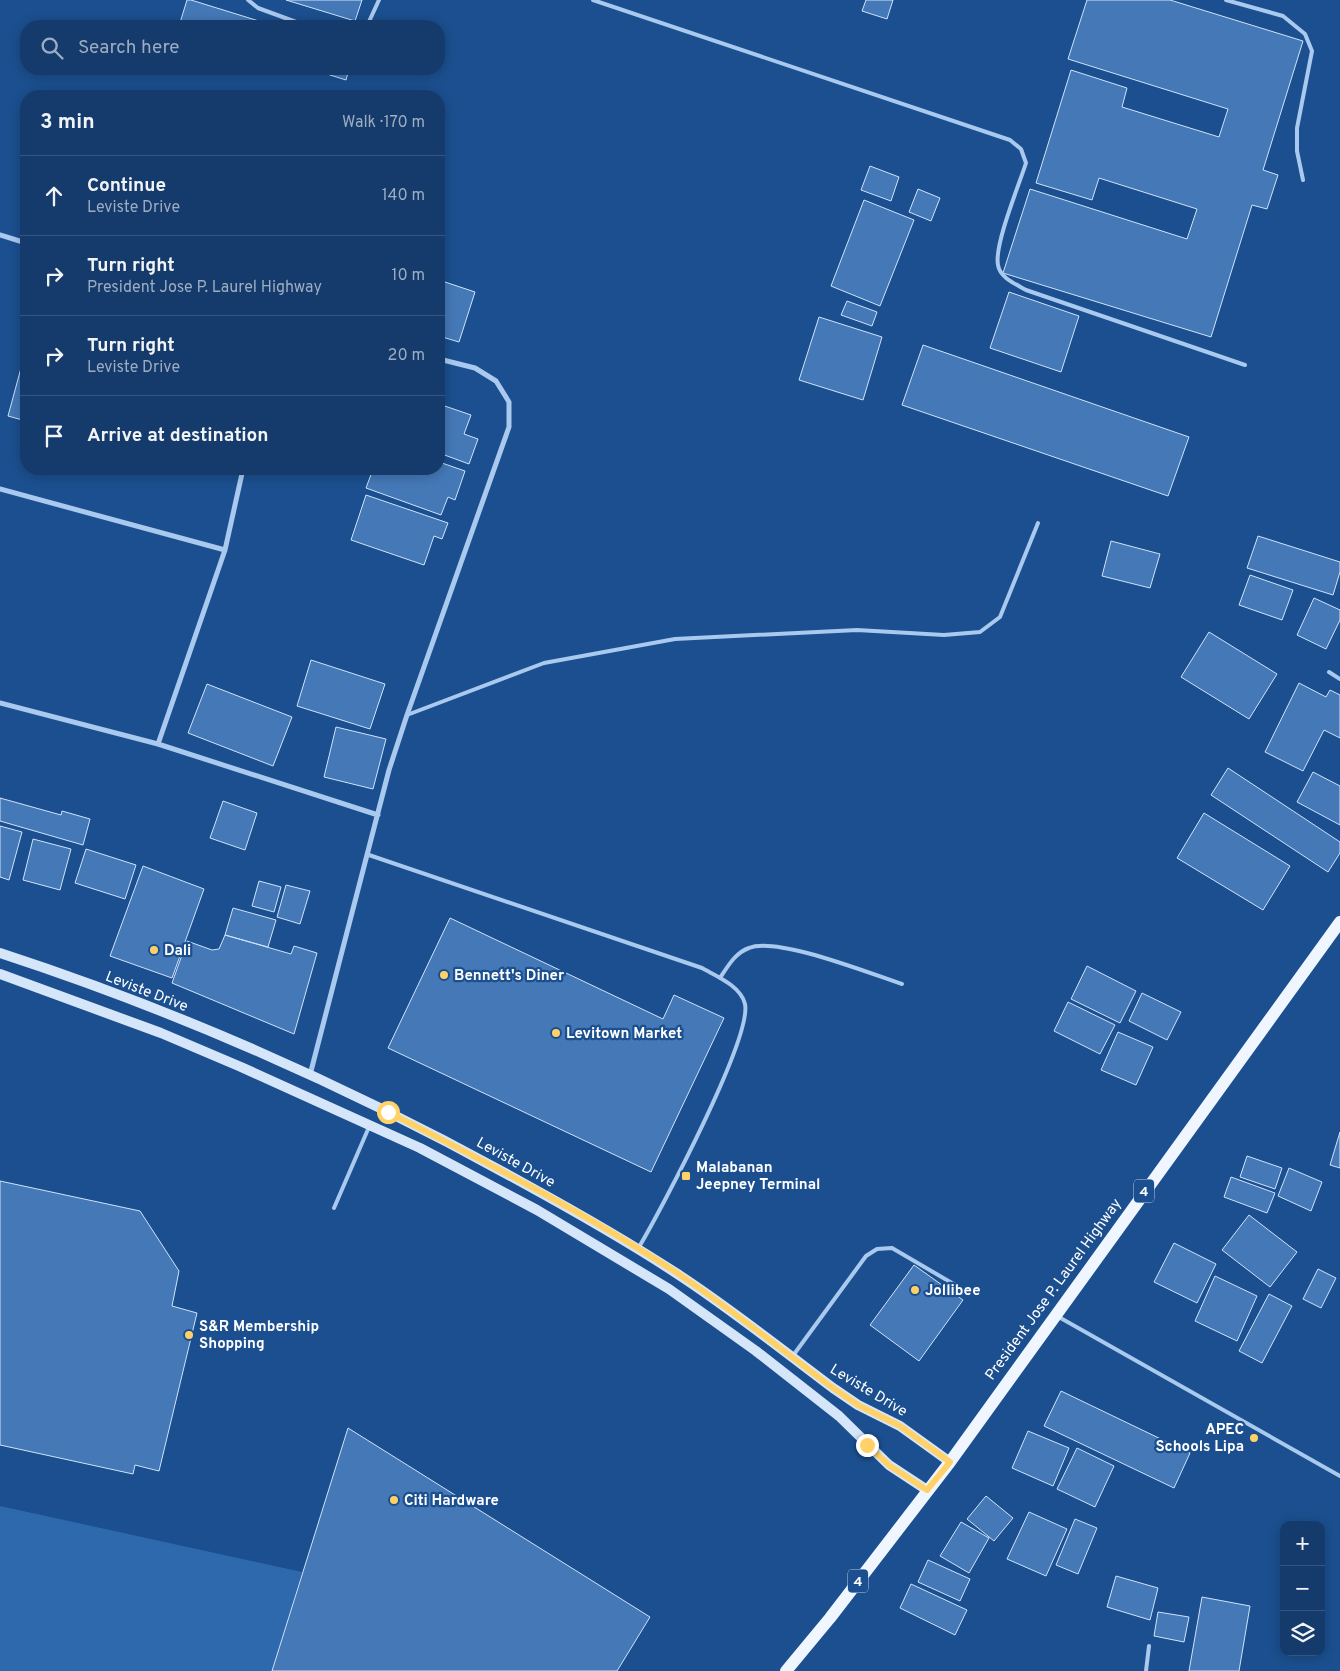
<!DOCTYPE html>
<html lang="en">
<head>
<meta charset="utf-8">
<style>
  :root { --surface:#143b6b; --page:#1d4271; --text:#f1f3f6; --muted:#9dadc1; --line:#33557e }
  body { margin:0; font-family:Overpass,sans-serif; background:var(--page); color:var(--text) }
  .controls { position:absolute; right:15px; bottom:15px; display:grid; overflow:hidden; border-radius:10px; box-shadow:0 2px 12px #0003 }
  .controls button { width:45px; height:45px; display:grid; place-items:center; padding:0; border:0; border-bottom:1px solid var(--line); background:var(--surface); color:var(--text); font:25px sans-serif }
  .stop { position:absolute; width:15px; height:15px; margin:-11px; border:4px solid #ffd166; border-radius:50%; background:#fff }
  .stop.end { background:#ffd166; border-color:#fff; box-shadow:0 1px 5px #0008 }
  .list { margin:0; padding:0; list-style:none }
  h2 { display:flex; justify-content:space-between; align-items:center; height:65px; margin:0; padding:0 20px; font-size:21px }
  h2 small { font-size:16px; font-weight:400; color:var(--muted) }
  .list li { display:grid; grid-template-columns:32px 1fr auto; gap:15px; align-items:center; box-sizing:border-box; height:80px; padding:0 20px; border-top:1px solid var(--line) }
  .list b { display:block; font-size:19px; white-space:nowrap }
  .list p { margin:0; font-size:16px; white-space:nowrap; color:var(--muted) }
  .list em { font-size:16px; font-style:normal; color:var(--muted) }
  .icon { flex:none; width:28px; height:28px; fill:none; stroke:currentColor; stroke-width:2; stroke-linecap:round; stroke-linejoin:round }
  .map { position:relative; flex:none; width:1340px; height:1671px; overflow:hidden }
  .search { position:absolute; background:var(--surface); box-shadow:0 2px 12px #0003; left:20px; top:20px; width:425px; height:55px; display:flex; align-items:center; gap:12px; box-sizing:border-box; padding:0 18px; border-radius:20px; color:var(--muted); font-size:19px }
  .panel { position:absolute; background:var(--surface); box-shadow:0 2px 12px #0003; left:20px; top:90px; width:425px; height:385px; border-radius:20px }
  .map>svg:first-child { display:block }
  .green { fill:#2e69ad }
  .building { fill:#4478b7; stroke:#cfe3fa }
  .lines { fill:none; stroke-linecap:round; stroke-linejoin:round }
  .service { stroke:#a9c9ee; stroke-width:4 }
  .minor { stroke:#a9c9ee; stroke-width:5 }
  .secondary { stroke:#d6e6fa; stroke-width:10 }
  .primary { stroke:#f0f6ff; stroke-width:12 }
  .route { stroke:#ffd166; stroke-width:6 }
  .poi-dot { fill:#ffd166; stroke:#1b4f8f; stroke-width:2 }
  .labels { text-anchor:middle; stroke-width:4.5; stroke-linejoin:round; paint-order:stroke }
  .shield { fill:#1b4f8f; stroke:#bbcadd; stroke-width:1 }
  .shield-label { font-size:14px; font-weight:bold; fill:#fff }
  .poi-label { font-size:15px; font-weight:bold; fill:#fff; stroke:#1b4f8f; text-anchor:start }
  .street-label { font-size:15px; fill:#fff; stroke:#1b4f8f }
</style>
</head>
<body>
<div class="map">
<svg width="1340" height="1671" viewBox="0 0 1340 1671">
  <rect width="100%" height="100%" fill="#1b4f8f"/>
  <!-- green -->
  <path class="green" d="M0,1506L302,1572L272,1671H0Z"/>
  <!-- building -->
  <path class="building" d="M187,0H191L275,26H179Z
    M286,0H362L355,21Z
    M866,0H893L887,19L862,11Z
    M1087,0H1170L1303,41L1263,170L1278,175L1267,209L1252,205L1211,337L1003,273L1030,189L1187,239L1197,209L1099,178L1092,200L1036,183L1071,70L1127,88L1122,107L1219,137L1228,109L1068,59Z
    M311,69H349L346,80Z
    M870,166L899,177L891,201L861,190Z
    M918,189L940,198L931,221L909,212Z
    M864,200L914,220L880,306L831,286Z
    M439,280L475,292L459,342L439,336Z
    M1009,292L1079,316L1061,372L990,348Z
    M847,301L877,312L872,326L841,315Z
    M819,317L882,337L863,400L799,380Z
    M923,345L1189,437L1168,496L902,405Z
    M21,368L26,370V421L8,416Z
    M439,404L471,415L464,434L478,439L469,464L439,453Z
    M439,462L465,471L455,500L448,497L441,515L366,488L373,469H439Z
    M366,495L448,523L442,539L434,536L424,565L351,540Z
    M1258,536L1340,562V572L1333,595L1247,568Z
    M1111,541L1160,554L1150,588L1102,576Z
    M1250,575L1293,590L1282,620L1239,605Z
    M1314,598L1340,610V620L1326,649L1297,635Z
    M1209,632L1277,674L1249,719L1181,677Z
    M311,660L385,684L370,729L297,706Z
    M1299,683L1326,697L1330,690L1340,695V738L1324,730L1303,771L1265,752Z
    M207,684L292,717L273,766L188,733Z
    M336,727L386,739L373,789L324,777Z
    M1228,768L1340,842V853L1328,872L1211,795Z
    M1313,772L1340,786V825L1297,802Z
    M0,798L61,815L62,811L90,819L83,845L0,821Z
    M223,801L257,813L245,850L210,838Z
    M1204,813L1290,866L1263,910L1177,858Z
    M0,826L22,832L9,880L0,877Z
    M33,839L71,849L60,890L23,880Z
    M86,849L136,865L125,899L75,883Z
    M143,866L204,889L172,978L110,956Z
    M259,881L281,887L274,912L252,906Z
    M286,885L310,891L300,924L277,917Z
    M233,908L276,920L268,947L225,935Z
    M450,918L663,1019L674,995L724,1018L651,1172L388,1048Z
    M225,935L291,954L294,946L317,953L294,1034L172,983L187,941L212,950L219,949Z
    M1087,966L1136,991L1120,1023L1071,999Z
    M1142,993L1181,1012L1167,1040L1129,1021Z
    M1068,1002L1115,1025L1100,1054L1054,1031Z
    M1118,1032L1153,1047L1136,1085L1101,1070Z
    M1340,1132V1168L1330,1165Z
    M1247,1156L1282,1168L1275,1189L1240,1177Z
    M1289,1168L1322,1182L1311,1211L1278,1196Z
    M1231,1177L1275,1193L1267,1213L1224,1197Z
    M0,1181L140,1211L179,1271L172,1306L197,1313L159,1471L135,1465L133,1474L0,1445Z
    M1249,1215L1297,1252L1270,1287L1222,1250Z
    M1174,1243L1216,1264L1197,1303L1154,1282Z
    M914,1265L963,1300L919,1361L870,1325Z
    M1318,1269L1336,1278L1321,1308L1303,1299Z
    M1215,1276L1257,1296L1237,1341L1195,1321Z
    M1269,1294L1292,1306L1262,1363L1239,1351Z
    M1061,1391L1190,1453L1174,1488L1044,1426Z
    M348,1428L650,1617L617,1671H272Z
    M1028,1431L1069,1448L1053,1486L1012,1468Z
    M1077,1448L1114,1466L1095,1507L1057,1489Z
    M986,1496L1013,1518L994,1541L967,1519Z
    M1029,1512L1067,1529L1046,1576L1007,1559Z
    M1075,1519L1097,1528L1078,1574L1056,1565Z
    M961,1522L989,1538L969,1573L940,1556Z
    M928,1560L970,1579L960,1601L918,1582Z
    M1116,1576L1158,1588L1150,1620L1107,1607Z
    M911,1584L967,1610L955,1635L900,1608Z
    M1202,1597L1250,1606L1239,1671H1189Z
    M1158,1612L1189,1617L1184,1642L1154,1636Z"/>
  <g class="lines">
    <!-- service -->
    <path class="service" d="M248,0L258,8L307,26
      M593,0L1010,140L1021,149L1026,163C1019,185 994,245 998,265C1000,278 1016,284 1026,290L1245,365
      M1226,0L1283,16L1305,34L1312,51L1297,128V151L1303,180
      M367,26L379,0
      M1329,672L1340,679
      M407,715L544,663L675,639L857,630L944,635L980,632L1000,617L1038,523
      M369,855L702,968C716,976 741,986 745,1004C752,1038 661,1210 639,1247
      M720,978C728,966 735,953 749,948C776,936 871,974 902,984
      M334,1208L369,1127
      M1057,1316L1340,1476
      M792,1357L866,1256L877,1249L892,1248L957,1286
      M1146,1671L1149,1646"/>
    <!-- minor -->
    <path class="minor" d="M0,235L26,243
      M0,489L225,550
      M0,703L158,744L378,815
      M158,744L225,550L243,469
      M310,1075L389,770L407,715L509,427V402L496,381L475,368L439,359"/>
    <!-- secondary -->
    <path class="secondary" d="M0,953C181,1012 358,1091 525,1184C576,1212 627,1241 676,1273C730,1308 781,1349 833,1388L858,1405L900,1426L950,1462
      M0,974L161,1033L241,1067L420,1148L537,1210L669,1289L756,1351L839,1416L889,1465L927,1490"/>
    <!-- primary -->
    <path class="primary" d="M786,1671L830,1618L950,1462L1340,922"/>
  </g>
  <g class="lines">
    <!-- route -->
    <path class="route" d="M388,1112C486,1162 585,1213 677,1273C731,1309 781,1349 833,1388L858,1405L900,1426L950,1462L927,1490L890,1466L867,1445"/>
  </g>
  <!-- markers -->
  <g class="poi-dot">
    <circle cx="154" cy="950" r="5"/>
    <circle cx="444" cy="975" r="5"/>
    <circle cx="556" cy="1033" r="5"/>
    <rect x="681" y="1171" width="10" height="10" rx="2.5"/>
    <circle cx="915" cy="1290" r="5"/>
    <circle cx="189" cy="1335" r="5"/>
    <circle cx="1254" cy="1438" r="5"/>
    <circle cx="394" cy="1500" r="5"/>
  </g>
  <g class="labels">
    <!-- shield labels -->
    <g class="shield">
      <rect x="1134" y="1179.5" width="20" height="23" rx="4"/>
      <rect x="848" y="1569.5" width="20" height="23" rx="4"/>
    </g>
    <g class="shield-label">
      <text x="1144" y="1196">4</text>
      <text x="858" y="1586">4</text>
    </g>
    <!-- poi labels -->
    <g class="poi-label">
      <text x="164" y="955">Dali</text>
      <text x="454" y="980">Bennett's Diner</text>
      <text x="566" y="1038">Levitown Market</text>
      <text x="696" y="1172">Malabanan<tspan x="696" dy="17">Jeepney Terminal</tspan></text>
      <text x="925" y="1295">Jollibee</text>
      <text x="199" y="1331">S&amp;R Membership<tspan x="199" dy="17">Shopping</tspan></text>
      <text x="1244" y="1434" text-anchor="end">APEC<tspan x="1244" dy="17">Schools Lipa</tspan></text>
      <text x="404" y="1505">Citi Hardware</text>
    </g>
    <!-- street labels -->
    <g class="street-label">
      <text transform="translate(147 991) rotate(21)" y="5">Leviste Drive</text>
      <text transform="translate(516 1162) rotate(29)" y="5">Leviste Drive</text>
      <text transform="translate(1053 1289) rotate(-54)" y="5">President Jose P. Laurel Highway</text>
      <text transform="translate(869 1390) rotate(31)" y="5">Leviste Drive</text>
    </g>
  </g>
</svg>
<div class="controls">
<button>+</button>
<button>−</button>
<button><svg class="icon" aria-label="layers" viewBox="0 0 24 24"><path d="M12 4l9 5-9 5-9-5zM3 14l9 5 9-5"/></svg></button>
</div>
<div class="stop" style="left:388px;top:1112px"></div>
<div class="stop end" style="left:867px;top:1445px"></div>
<div class="search"><svg class="icon" aria-label="search" viewBox="0 0 24 24"><circle cx="10" cy="10" r="6"/><path d="M15 15l6 6"/></svg>Search here</div>
<section class="panel">
<h2>3 min<small>Walk · 170 m</small></h2>
<ul class="list">
<li><svg class="icon" aria-label="ahead" viewBox="0 0 24 24"><path d="M12 20V5M6 11l6-6 6 6"/></svg><div><b>Continue</b><p>Leviste Drive</p></div><em>140 m</em></li>
<li><svg class="icon" aria-label="right" viewBox="0 0 24 24"><path d="M7 20v-9h11M14 6l5 5-5 5"/></svg><div><b>Turn right</b><p>President Jose P. Laurel Highway</p></div><em>10 m</em></li>
<li><svg class="icon" aria-label="right" viewBox="0 0 24 24"><path d="M7 20v-9h11M14 6l5 5-5 5"/></svg><div><b>Turn right</b><p>Leviste Drive</p></div><em>20 m</em></li>
<li><svg class="icon" aria-label="arrive" viewBox="0 0 24 24"><path d="M6 21V4h12l-3 4 3 4H6"/></svg><div><b>Arrive at destination</b></div></li>
</ul>
</section>
</div>
</body>
</html>
